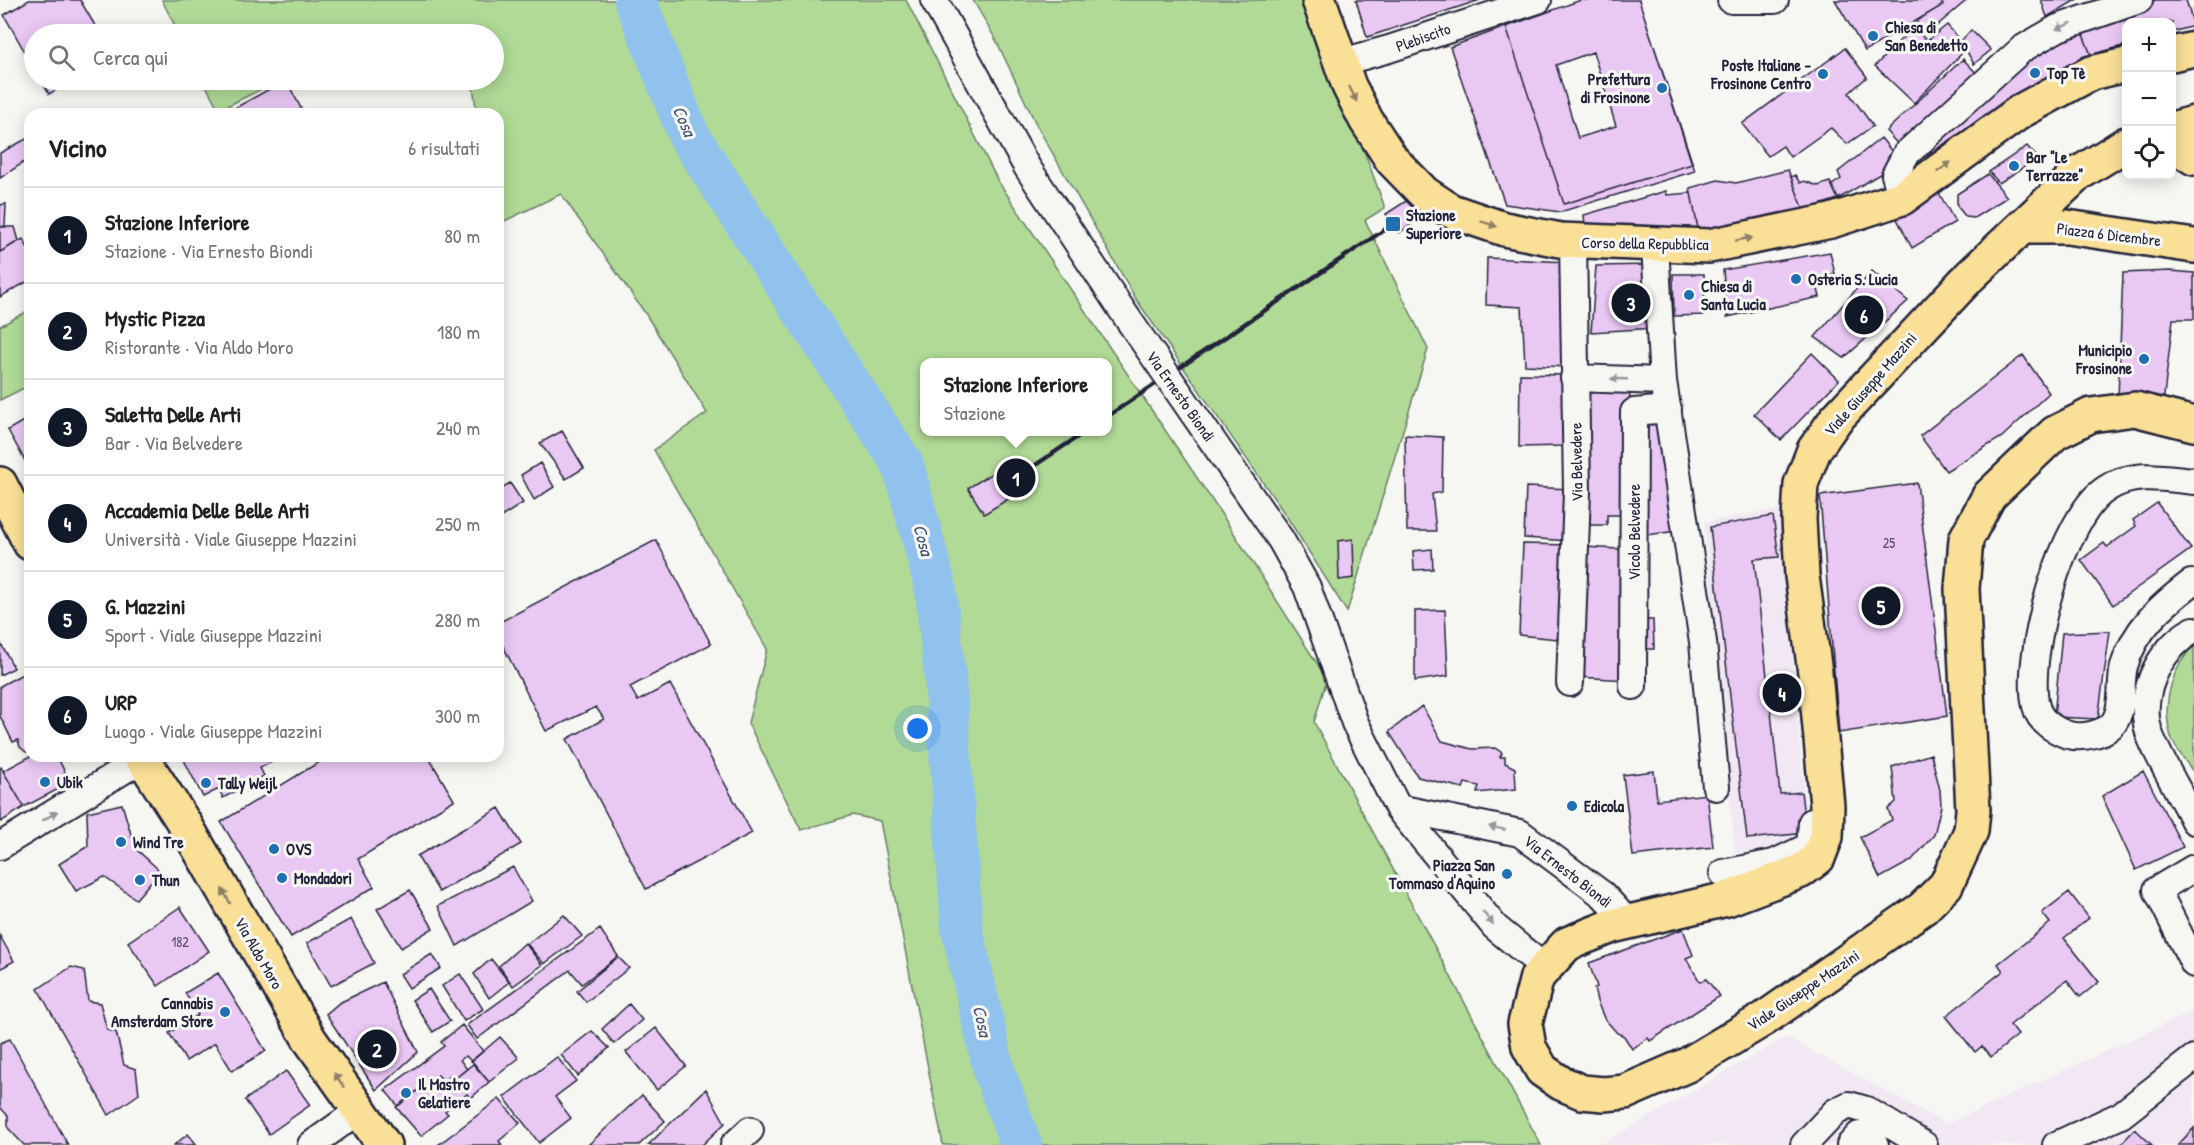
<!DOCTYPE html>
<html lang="it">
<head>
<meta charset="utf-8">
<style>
  :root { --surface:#fff; --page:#f2f2f2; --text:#202124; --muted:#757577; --line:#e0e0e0; --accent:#111827 }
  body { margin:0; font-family:"Patrick Hand",sans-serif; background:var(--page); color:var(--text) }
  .controls { position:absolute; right:18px; top:18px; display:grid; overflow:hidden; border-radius:12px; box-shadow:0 3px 15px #0003 }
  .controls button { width:54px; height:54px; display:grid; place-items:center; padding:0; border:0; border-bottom:2px solid var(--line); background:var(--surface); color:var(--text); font:30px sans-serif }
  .you { position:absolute; left:918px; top:729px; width:21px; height:21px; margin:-15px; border:4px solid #fff; border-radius:50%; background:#1a73e8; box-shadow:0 0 0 9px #1a73e833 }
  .badge { display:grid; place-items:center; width:39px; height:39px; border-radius:50%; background:var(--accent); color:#fff; font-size:20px; font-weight:700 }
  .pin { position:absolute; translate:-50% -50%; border:3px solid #fff; box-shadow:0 2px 6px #0006 }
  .popup { position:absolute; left:920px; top:358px; width:192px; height:78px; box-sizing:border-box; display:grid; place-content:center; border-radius:12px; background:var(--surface); filter:drop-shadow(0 2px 4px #0005); font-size:20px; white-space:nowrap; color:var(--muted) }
  .popup b { font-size:22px; color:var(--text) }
  .popup::after { content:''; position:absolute; left:50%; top:100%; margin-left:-12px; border:12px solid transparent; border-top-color:var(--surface) }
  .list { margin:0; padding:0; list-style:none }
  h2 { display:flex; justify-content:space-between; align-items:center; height:78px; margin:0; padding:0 24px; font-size:26px }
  h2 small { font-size:20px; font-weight:400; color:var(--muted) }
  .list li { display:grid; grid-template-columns:39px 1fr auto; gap:18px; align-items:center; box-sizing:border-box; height:96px; padding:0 24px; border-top:2px solid var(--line) }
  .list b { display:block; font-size:22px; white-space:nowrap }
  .list p { margin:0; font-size:20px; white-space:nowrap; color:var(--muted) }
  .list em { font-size:20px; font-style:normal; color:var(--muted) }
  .icon { flex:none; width:33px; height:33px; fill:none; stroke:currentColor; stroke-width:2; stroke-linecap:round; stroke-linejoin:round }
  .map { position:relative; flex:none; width:2194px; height:1145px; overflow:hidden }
  .search { position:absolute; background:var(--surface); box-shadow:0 3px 15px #0003; left:24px; top:24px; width:480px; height:66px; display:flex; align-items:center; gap:15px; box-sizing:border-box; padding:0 21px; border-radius:33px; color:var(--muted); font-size:22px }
  .panel { position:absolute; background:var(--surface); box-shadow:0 3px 15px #0003; left:24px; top:108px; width:480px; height:654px; border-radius:18px }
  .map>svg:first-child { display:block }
  .built { fill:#f2e8f3 }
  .green { fill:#b1da96; stroke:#6a7e68; stroke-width:1.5; fill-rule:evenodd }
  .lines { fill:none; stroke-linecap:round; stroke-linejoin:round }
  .river { stroke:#91c2ed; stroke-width:42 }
  .building { fill:#eac8f4; stroke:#22223b; stroke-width:1.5; fill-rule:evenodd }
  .minor-casing { stroke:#22223b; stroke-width:30 }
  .major-casing { stroke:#22223b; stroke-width:38 }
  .minor { stroke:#f6f6f2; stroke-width:26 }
  .major { stroke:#fadf96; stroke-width:33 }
  .rail { stroke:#22223b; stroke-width:4.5 }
  .minor-bridge-casing { stroke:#22223b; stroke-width:30; stroke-linecap:butt }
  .minor-bridge { stroke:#f6f6f2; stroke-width:26 }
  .oneway { fill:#9797a0 }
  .oneway2 { fill:#8e8068 }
  .poi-dot { fill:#1f6fb2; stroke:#f6f6f2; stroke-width:2 }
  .labels { text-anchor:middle; stroke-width:6; stroke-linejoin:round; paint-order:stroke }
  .number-label { font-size:14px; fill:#544c69 }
  .poi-label { font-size:16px; font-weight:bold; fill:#22223b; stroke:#f6f6f2; text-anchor:start }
  .street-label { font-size:16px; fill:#22223b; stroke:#f6f6f2 }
  .water-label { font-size:18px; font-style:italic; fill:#435270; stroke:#f6f6f2 }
</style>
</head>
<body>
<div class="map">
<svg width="2194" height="1145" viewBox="0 0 2194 1145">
  <rect width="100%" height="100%" fill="#f6f6f2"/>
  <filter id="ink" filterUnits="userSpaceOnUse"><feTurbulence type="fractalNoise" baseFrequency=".0167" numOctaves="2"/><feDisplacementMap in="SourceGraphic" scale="12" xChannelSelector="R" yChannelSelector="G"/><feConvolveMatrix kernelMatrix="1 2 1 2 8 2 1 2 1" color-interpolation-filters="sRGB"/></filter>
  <g filter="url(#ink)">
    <!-- built -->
    <path class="built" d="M1779,509L1808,837L1778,851L1735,853L1704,522Z
      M2194,1011V1145H1600L1786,1037L1947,1124Z"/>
    <!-- green -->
    <path class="green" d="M162,0H906L998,181L1226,521L1327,679L1314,722L1541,1145H943L880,821L853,815L801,830L748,723L767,649L654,450L707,413L645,313L561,194L498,224V114H477L472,80H469H494V34H179ZM924,362H1108V432H924Z
      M973,0H1309L1385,208L1365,220L1428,349L1347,612L1287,517L1136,299L1037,126L996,40Z
      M203,80H280L219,110Z
      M30,310V385L0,400V326Z
      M2194,646V773C2186,761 2173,747 2170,733C2162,703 2172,667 2194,646Z"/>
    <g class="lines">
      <!-- river -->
      <path class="river" d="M635,0L689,136L903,465L935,585L945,676L962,929L994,1071L1021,1145"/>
    </g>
    <!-- building -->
    <path class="building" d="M29,0H80L100,34H34V68L4,15Z
      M1356,0H1480L1367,37Z
      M1581,0H1639L1692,164L1564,204L1506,27ZM1593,52L1616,126L1578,138L1556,65Z
      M1581,0H1639L1692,164L1564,204L1506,27Z
      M1581,0H1639L1695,171L1560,212L1505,204L1450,47Z
      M1835,0H1940L1943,5L1865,51Z
      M1940,0H1967L1927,34L1916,21L1943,5Z
      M2041,0H2076L2047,17Z
      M2156,0H2186L2194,26L2172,32V22H2126V45L2091,55L2079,24Z
      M2079,24L2091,55L2021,95L1921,159L1914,151L2048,40Z
      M1947,25L1967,48L1914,103L1875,66L1913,27L1927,41Z
      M1971,30L1991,50L1974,64L1961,41Z
      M1845,48L1867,77L1849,93L1873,126L1847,144L1831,128L1790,157L1783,146L1768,156L1742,124Z
      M1963,59L1980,77L1901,148L1886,131Z
      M41,80H74L49,94Z
      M286,80L304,114H224Z
      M30,137V158L0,178V153Z
      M1881,138L1894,154L1890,168L1838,199L1832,185L1841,179L1838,172Z
      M2027,146L2038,158L1999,183L1989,172Z
      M1788,170L1804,210L1743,225L1698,229L1690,188L1718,180L1736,183Z
      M1988,174L2007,197L1974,218L1966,217L1957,206V194Z
      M1795,175L1800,183L1804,181L1818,186L1830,182L1838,199L1804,210L1791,177Z
      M1666,191L1667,195L1691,193L1698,229L1669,231L1585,225L1584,215Z
      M1939,193L1955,222L1912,248L1896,217Z
      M1414,196L1426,214L1399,233L1386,214Z
      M6,204L5,226L0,227V205Z
      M0,227H15L19,241L0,252Z
      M23,239L30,252V280L0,297V252Z
      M1830,252L1835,274L1816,281L1820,297L1727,317L1723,270Z
      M1487,258L1566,262L1567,367L1525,365L1522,307L1486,305Z
      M1651,265L1656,328L1591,332L1596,266Z
      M1872,271L1908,301L1844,358L1815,337Z
      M2171,271L2194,273V319H2173L2163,404L2118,398L2123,273Z
      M1673,274H1704L1705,315L1674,316Z
      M1812,353L1839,380L1781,440L1754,414Z
      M2023,355L2049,393L2002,437L1946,471L1920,436Z
      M1520,374L1565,375V446L1519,447Z
      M1584,387H1630L1627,515H1607V525H1581Z
      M1665,414L1678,531L1637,536L1636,418Z
      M30,417V470L8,430Z
      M562,431L584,468L566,479L540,443Z
      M1405,435L1443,437L1442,492L1432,494L1436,531H1407Z
      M540,463L554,487L534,500L521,475Z
      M1007,464L1023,490L984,514L968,488Z
      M510,483L523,503L498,519V490Z
      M1917,483L1947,716L1839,733L1820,496Z
      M1526,487L1571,489L1570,541L1524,538Z
      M2157,503L2191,549L2113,605L2081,560L2104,543L2107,547L2136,526L2133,520Z
      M1773,516L1779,557L1754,559L1780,794L1801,792L1806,833L1747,839L1710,527Z
      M1353,539L1354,578L1339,580L1338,541Z
      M656,540L711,644L630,687L638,701L670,684L752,833L646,889L567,739L604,719L596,707L546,731L498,636V623Z
      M1523,544L1571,545L1567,640L1519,635Z
      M1585,547L1634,550L1627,680L1579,677Z
      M1432,549L1433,569L1414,570L1413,551Z
      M1445,610L1448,676L1415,681V611Z
      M1636,620H1653L1654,649H1636Z
      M2110,631L2098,719L2054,717L2062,633Z
      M0,642L14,668L0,675Z
      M30,670V752H26L20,747L18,740L13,742L0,716V686Z
      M1422,706L1442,741L1472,749L1495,748L1502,753L1500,757H1505V763L1515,768L1516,789L1477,793L1479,786L1465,783L1463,788L1418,777L1389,732Z
      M1931,754L1940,790L1941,806L1934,835L1911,861L1880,878L1860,837L1892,820L1888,809L1896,802L1892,767Z
      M31,756H57L70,783L24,807L3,771Z
      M182,756H283L260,768L264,776L223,798L219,789L203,797Z
      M329,756H428L454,800L358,859L374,887L291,937L221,822Z
      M1,767L24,807L1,822L0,768Z
      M1654,771L1657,800L1707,794L1713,847L1633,856L1623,775Z
      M2143,771L2183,847L2136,870L2102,796Z
      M122,804L135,848L160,871L136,899L104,877L76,891L59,864L88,846L87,812Z
      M499,808L521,844L439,892L417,856Z
      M513,867L532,901L457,946L438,906Z
      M410,890L433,928L401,948L377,909Z
      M2069,892L2089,918L2064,938L2099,982L2080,997L2067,980L2010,1025L2018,1035L1991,1057L1982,1046L1975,1052L1946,1016L2003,971L1998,964L2050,923L2042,913Z
      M180,907L209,951L158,986L128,942Z
      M564,915L582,936L544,964L527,944Z
      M351,919L374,963L331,986L307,943Z
      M600,929L618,956L582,984L570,970L477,1039L467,1025Z
      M1683,929L1693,955L1686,958L1700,982L1706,979L1720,996L1650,1041L1648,1038L1632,1049L1624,1036L1617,1033L1604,1018L1597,1001L1594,988L1597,987L1589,963Z
      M0,936L14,961L0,969Z
      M525,943L542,965L513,986L499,966Z
      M432,954L441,968L409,988L400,974Z
      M618,957L629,968L586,1002L577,991Z
      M491,959L509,982L489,998L474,974Z
      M71,967L84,970L88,1001L100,1003L107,1030L116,1032L124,1065L136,1069L139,1094L109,1115L38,989Z
      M218,973L266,1051L232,1071L215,1043L186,1061L169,1033L198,1015L185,993Z
      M460,974L483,1009L464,1021L442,986Z
      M383,982L418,1052L376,1090L326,1014L339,1003Z
      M429,989L450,1021L433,1032L412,1000Z
      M629,1004L642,1020L614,1044L602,1029Z
      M462,1025L483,1051L471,1061L466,1056L460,1060L467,1069L454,1079L451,1075L443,1081L438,1075L398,1106L385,1090L444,1046L441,1042Z
      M656,1028L686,1066L657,1090L626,1052Z
      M592,1031L609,1048L578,1076L561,1055Z
      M500,1037L519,1058L489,1082L472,1061Z
      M10,1039L68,1145H24L8,1128V1116L0,1107V1043Z
      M557,1057L576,1081L555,1097L571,1118L539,1143L504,1097Z
      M473,1064L489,1082L471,1098L467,1094L445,1111L448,1114L421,1136L396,1107L438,1075L443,1081L451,1075L454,1079Z
      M286,1071L310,1105L269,1134L245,1100Z
      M706,1089L725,1123L702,1145H648Z
      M642,1095L665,1121L639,1145H588Z
      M499,1099L520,1123L499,1141L502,1145H438Z
      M2194,1128V1145H2178Z
      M2135,1129L2152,1145H2120Z
      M188,1134L197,1145H174Z"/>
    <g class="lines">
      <!-- minor casing -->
      <g class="minor-casing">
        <path id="minor" d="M934,0L1027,167L1128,319
          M1731,0H1775
          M1342,62L1389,49L1538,0
          M1902,198L1895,175L1906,154L2022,49L2058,28L2139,0
          M1655,246L1663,381L1703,642L1716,787
          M1574,378L1663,381
          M1281,540L1307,587L1355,723L1398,808L1495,927L1545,968
          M2191,583C2161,606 2135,629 2124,666C2119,685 2126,718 2107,729C2095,736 2075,739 2063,733C2051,728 2039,720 2036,706C2024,657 2062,517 2106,489C2133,471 2164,478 2194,481
          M2194,630C2158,648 2135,699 2151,738C2163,766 2180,793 2194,821
          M1570,683L1577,492L1573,241
          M1633,686L1634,412L1668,409
          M1398,808L1520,833L1603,895L1628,922
          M0,846L142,759
          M2194,868L2157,890L2194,964
          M1723,873L1774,863L1810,846L1812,822
          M311,1145L360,1110
          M734,1145L750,1130
          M1804,1145L1835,1112L1849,1105L1866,1110L1924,1145
          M1850,1145L1859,1135L1875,1145
          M2056,1145L2121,1115L2194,1058"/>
      </g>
      <!-- major casing -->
      <g class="major-casing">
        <path id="major" d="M1319,0L1349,86L1366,120L1392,160L1424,193L1451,211L1504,229L1560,240L1709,246L1831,221L1902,198L2021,111L2091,73L2126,65
          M2172,54L2194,49
          M2172,129L2194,123
          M2126,144L2078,174L1970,276L1836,419L1814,450L1801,484L1799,519L1802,576L1815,673L1827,806L1826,837L1818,858L1801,871L1727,899L1612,926L1567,944L1537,977L1525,1024L1529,1047L1542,1070L1561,1083L1582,1092L1604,1094L1625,1092L1687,1065L1764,1019L1923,908L1946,885L1971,831L1973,810L1962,589L1966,539L1989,496L2055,433L2091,415L2135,409L2194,424
          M2172,144L2194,158
          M2024,227H2067L2194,246
          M0,484L30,543
          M141,756L186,826L310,1040L384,1145"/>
      </g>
      <!-- minor -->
      <use href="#minor" class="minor"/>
      <!-- major -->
      <use href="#major" class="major"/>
      <!-- rail -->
      <path class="rail" d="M1108,416L1393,224
        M1016,478L1085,432"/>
      <!-- minor-bridge casing -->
      <g class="minor-bridge-casing">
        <path id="minor-bridge" d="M1128,319L1281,540"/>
      </g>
      <!-- minor-bridge -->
      <use href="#minor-bridge" class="minor-bridge"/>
    </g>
    <!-- one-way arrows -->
    <defs><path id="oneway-solid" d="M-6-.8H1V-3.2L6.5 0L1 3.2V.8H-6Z" transform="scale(1.5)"/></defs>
    <g class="oneway">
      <use href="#oneway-solid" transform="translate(2064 26) rotate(158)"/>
      <use href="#oneway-solid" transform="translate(1619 379) rotate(-178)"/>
      <use href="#oneway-solid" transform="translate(50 816) rotate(-31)"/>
      <use href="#oneway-solid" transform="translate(1497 828) rotate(-168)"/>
      <use href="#oneway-solid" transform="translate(1488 918) rotate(51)"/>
    </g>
    <g class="oneway2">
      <use href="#oneway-solid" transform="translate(1353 94) rotate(64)"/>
      <use href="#oneway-solid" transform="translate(1944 167) rotate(-36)"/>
      <use href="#oneway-solid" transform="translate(1489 224) rotate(19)"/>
      <use href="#oneway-solid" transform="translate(1744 239) rotate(-11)"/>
      <use href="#oneway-solid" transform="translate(226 896) rotate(-120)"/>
      <use href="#oneway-solid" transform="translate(339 1080) rotate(-125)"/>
    </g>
  </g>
  <!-- markers -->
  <g class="poi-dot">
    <circle cx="1873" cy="36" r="6"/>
    <circle cx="2035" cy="73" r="6"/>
    <circle cx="1823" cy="74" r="6"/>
    <circle cx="1662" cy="88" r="6"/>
    <circle cx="2014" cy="166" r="6"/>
    <rect x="1385" y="216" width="16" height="16" rx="3"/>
    <circle cx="1796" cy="279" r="6"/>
    <circle cx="1689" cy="295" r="6"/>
    <circle cx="2144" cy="359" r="6"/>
    <circle cx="45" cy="782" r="6"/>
    <circle cx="206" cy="783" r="6"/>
    <circle cx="1572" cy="806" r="6"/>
    <circle cx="121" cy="842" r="6"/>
    <circle cx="274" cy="849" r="6"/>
    <circle cx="1507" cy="874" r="6"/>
    <circle cx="282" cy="878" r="6"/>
    <circle cx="140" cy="880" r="6"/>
    <circle cx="225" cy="1012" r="6"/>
    <circle cx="406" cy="1093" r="6"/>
  </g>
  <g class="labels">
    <!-- number labels -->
    <g class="number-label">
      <text x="1889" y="548">25</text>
      <text x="180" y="947">182</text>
    </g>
    <!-- poi labels -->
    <g class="poi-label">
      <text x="1885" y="33">Chiesa di<tspan x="1885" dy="18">San Benedetto</tspan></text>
      <text x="1811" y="71" text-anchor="end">Poste Italiane -<tspan x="1811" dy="18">Frosinone Centro</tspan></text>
      <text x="2047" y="79">Top Tè</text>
      <text x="1650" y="85" text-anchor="end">Prefettura<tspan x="1650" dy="18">di Frosinone</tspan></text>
      <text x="2026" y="163">Bar "Le<tspan x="2026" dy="18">Terrazze"</tspan></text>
      <text x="1406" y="221">Stazione<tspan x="1406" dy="18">Superiore</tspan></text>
      <text x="1808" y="285">Osteria S. Lucia</text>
      <text x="1701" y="292">Chiesa di<tspan x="1701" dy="18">Santa Lucia</tspan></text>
      <text x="2132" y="356" text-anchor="end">Municipio<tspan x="2132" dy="18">Frosinone</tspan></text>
      <text x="57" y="788">Ubik</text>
      <text x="218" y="789">Tally Weijl</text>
      <text x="1584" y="812">Edicola</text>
      <text x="133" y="848">Wind Tre</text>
      <text x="286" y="855">OVS</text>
      <text x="1495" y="871" text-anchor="end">Piazza San<tspan x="1495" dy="18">Tommaso d'Aquino</tspan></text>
      <text x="294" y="884">Mondadori</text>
      <text x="152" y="886">Thun</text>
      <text x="213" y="1009" text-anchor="end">Cannabis<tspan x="213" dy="18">Amsterdam Store</tspan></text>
      <text x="418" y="1090">Il Mastro<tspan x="418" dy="18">Gelatiere</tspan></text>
    </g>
    <!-- street labels -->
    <g class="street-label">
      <text transform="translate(1423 37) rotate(-20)" y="6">Plebiscito</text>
      <text transform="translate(2109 234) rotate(7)" y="6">Piazza 6 Dicembre</text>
      <text transform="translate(1645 243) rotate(1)" y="6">Corso della Repubblica</text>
      <text transform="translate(1870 384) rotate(-49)" y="6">Viale Giuseppe Mazzini</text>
      <text transform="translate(1181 396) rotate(55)" y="6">Via Ernesto Biondi</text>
      <text transform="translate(1576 462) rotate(-91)" y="6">Via Belvedere</text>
      <text transform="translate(1634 532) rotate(-90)" y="6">Vicolo Belvedere</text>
      <text transform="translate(1568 871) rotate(38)" y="6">Via Ernesto Biondi</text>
      <text transform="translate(259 953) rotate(60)" y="6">Via Aldo Moro</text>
      <text transform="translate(1803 990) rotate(-34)" y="6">Viale Giuseppe Mazzini</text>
    </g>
    <!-- water labels -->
    <g class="water-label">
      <text transform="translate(684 121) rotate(66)" y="6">Cosa</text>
      <text transform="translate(923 540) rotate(75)" y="6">Cosa</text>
      <text transform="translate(982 1021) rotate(77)" y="6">Cosa</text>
    </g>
  </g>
</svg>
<div class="controls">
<button>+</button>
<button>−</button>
<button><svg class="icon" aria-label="locate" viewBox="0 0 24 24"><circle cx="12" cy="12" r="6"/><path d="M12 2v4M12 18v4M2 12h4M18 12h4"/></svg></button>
</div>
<div class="you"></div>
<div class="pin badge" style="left:1016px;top:478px">1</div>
<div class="popup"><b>Stazione Inferiore</b>Stazione</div>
<div class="pin badge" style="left:377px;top:1049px">2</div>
<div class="pin badge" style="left:1631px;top:303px">3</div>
<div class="pin badge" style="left:1782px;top:693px">4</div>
<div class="pin badge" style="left:1881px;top:606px">5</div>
<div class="pin badge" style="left:1864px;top:315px">6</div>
<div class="search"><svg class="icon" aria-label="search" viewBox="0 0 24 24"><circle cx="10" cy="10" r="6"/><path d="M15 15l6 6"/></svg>Cerca qui</div>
<section class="panel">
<h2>Vicino<small>6 risultati</small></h2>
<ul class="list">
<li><span class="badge">1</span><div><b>Stazione Inferiore</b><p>Stazione · Via Ernesto Biondi</p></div><em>80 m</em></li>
<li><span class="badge">2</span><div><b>Mystic Pizza</b><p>Ristorante · Via Aldo Moro</p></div><em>180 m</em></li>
<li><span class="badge">3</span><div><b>Saletta Delle Arti</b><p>Bar · Via Belvedere</p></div><em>240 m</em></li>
<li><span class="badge">4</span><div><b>Accademia Delle Belle Arti</b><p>Università · Viale Giuseppe Mazzini</p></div><em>250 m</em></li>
<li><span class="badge">5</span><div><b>G. Mazzini</b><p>Sport · Viale Giuseppe Mazzini</p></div><em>280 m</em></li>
<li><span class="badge">6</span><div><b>URP</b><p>Luogo · Viale Giuseppe Mazzini</p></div><em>300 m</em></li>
</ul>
</section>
</div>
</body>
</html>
